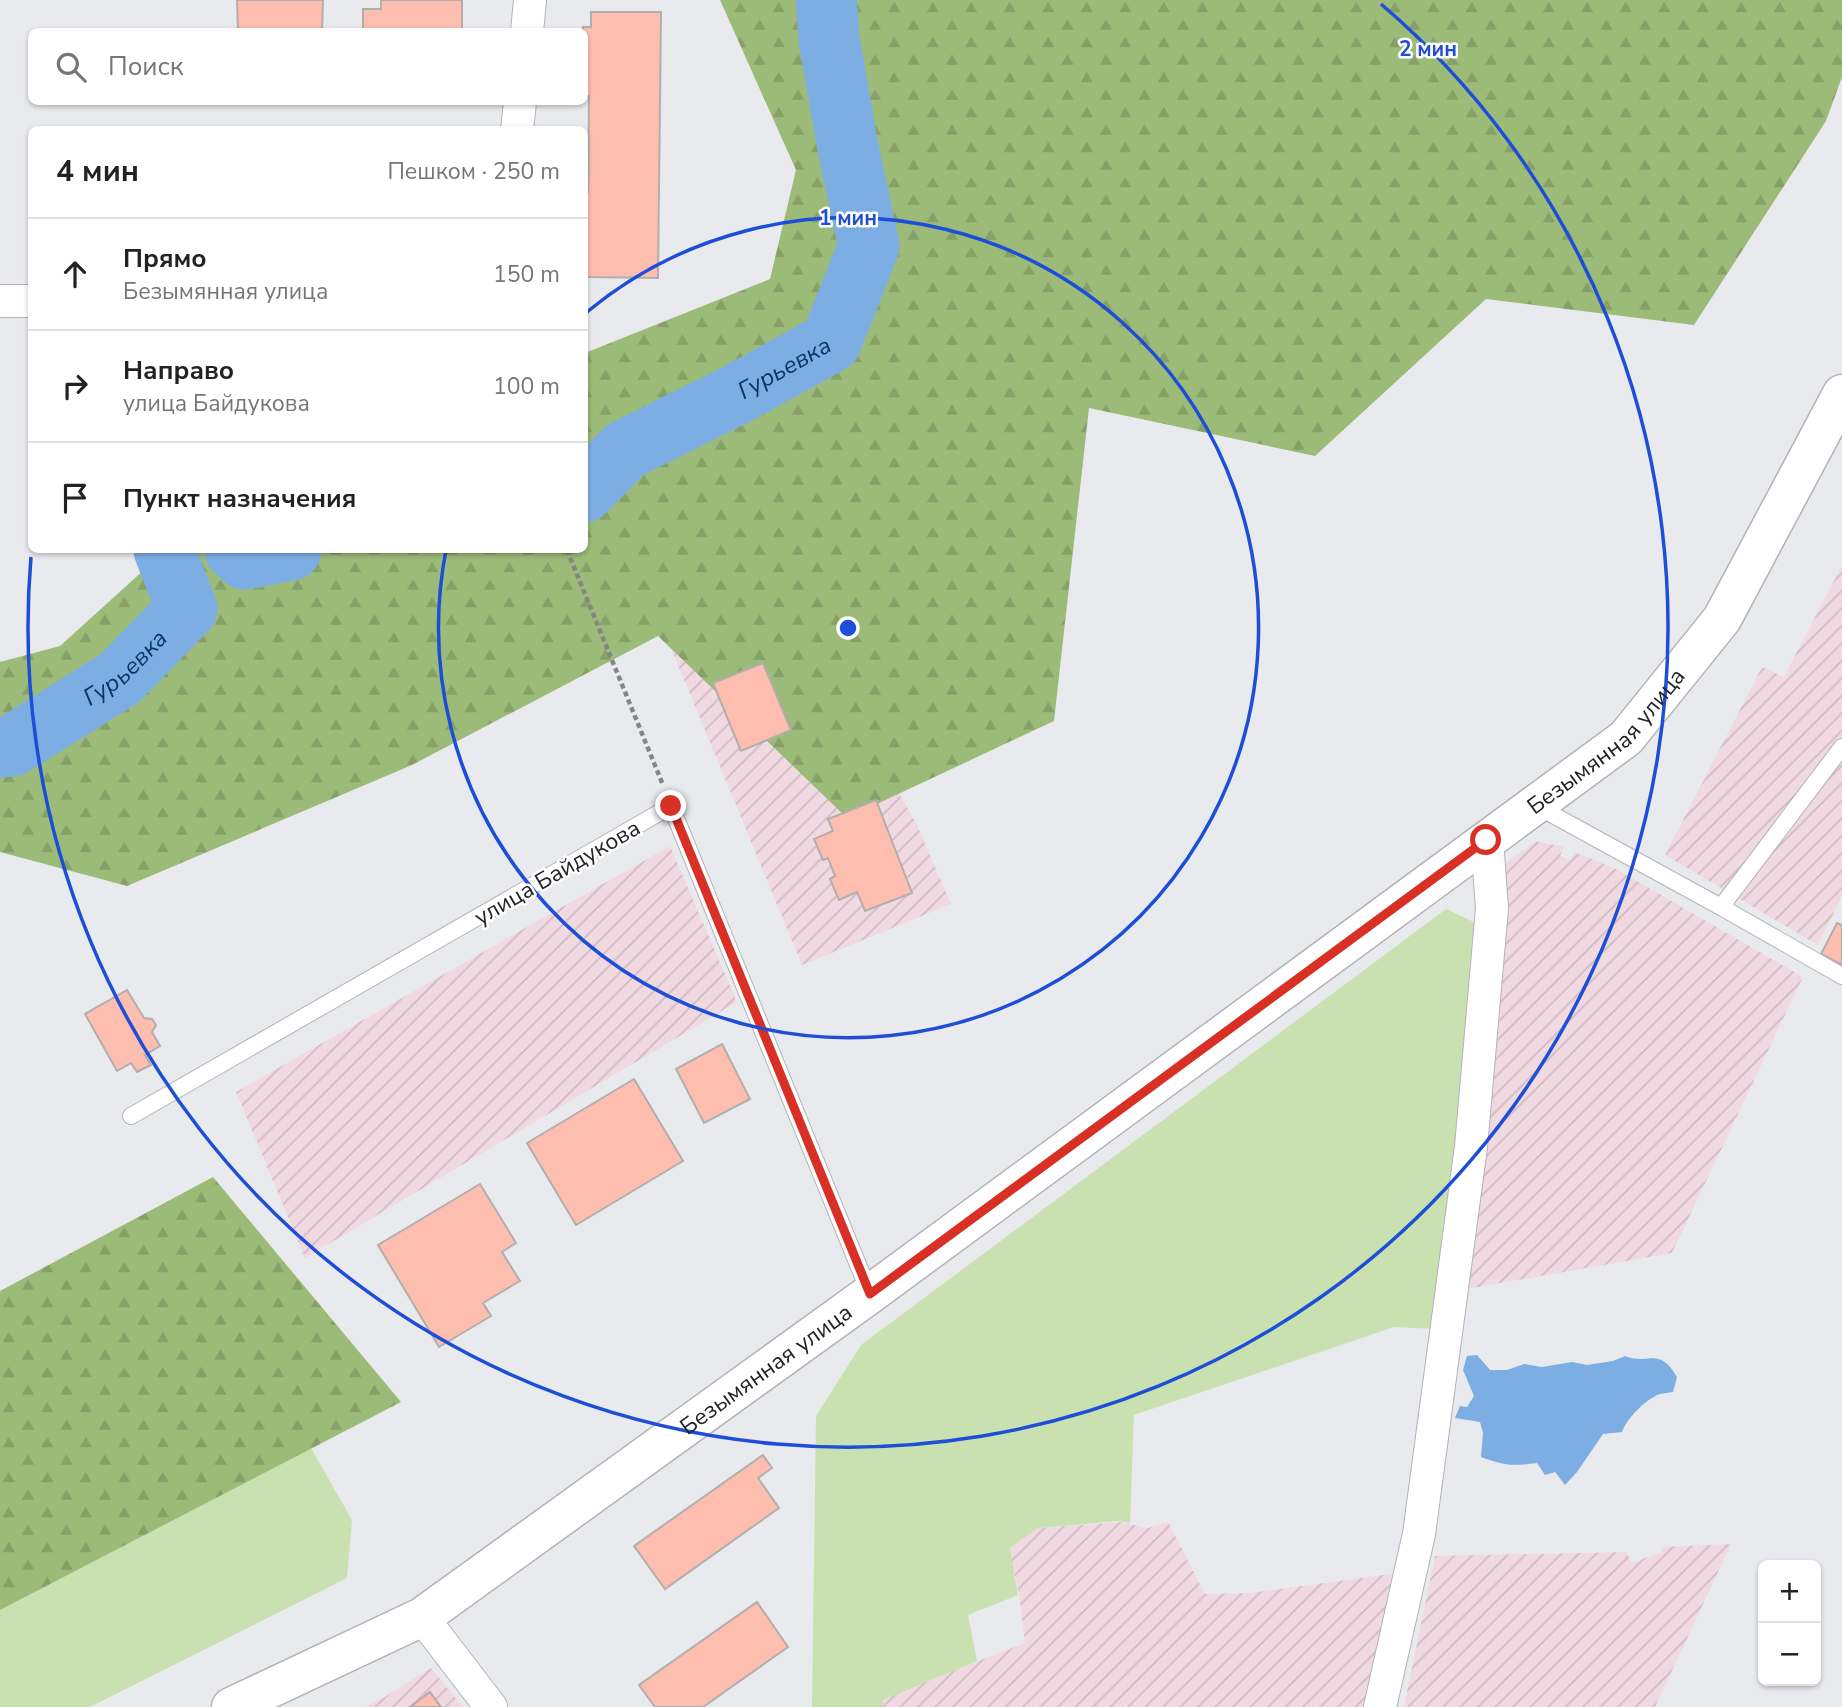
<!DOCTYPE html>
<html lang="ru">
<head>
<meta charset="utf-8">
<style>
  :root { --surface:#fff; --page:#f6f6f6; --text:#222; --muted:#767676; --line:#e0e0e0 }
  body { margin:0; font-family:"Nunito Sans",sans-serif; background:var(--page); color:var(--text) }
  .controls { position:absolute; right:21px; bottom:21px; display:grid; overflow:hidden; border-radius:10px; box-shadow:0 2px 5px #0004 }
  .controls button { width:63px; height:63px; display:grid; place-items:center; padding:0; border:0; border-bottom:2px solid var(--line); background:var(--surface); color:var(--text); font:35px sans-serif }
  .stop { position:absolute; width:21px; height:21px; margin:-16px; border:5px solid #d93025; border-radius:50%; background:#fff }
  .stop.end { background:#d93025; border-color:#fff; box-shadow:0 2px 7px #0008 }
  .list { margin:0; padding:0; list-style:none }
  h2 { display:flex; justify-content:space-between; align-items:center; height:91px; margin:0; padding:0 28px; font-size:30px }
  h2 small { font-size:23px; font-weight:400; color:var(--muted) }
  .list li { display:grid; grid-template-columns:46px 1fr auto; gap:21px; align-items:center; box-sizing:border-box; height:112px; padding:0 28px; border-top:2px solid var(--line) }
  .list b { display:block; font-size:26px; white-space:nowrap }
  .list p { margin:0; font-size:23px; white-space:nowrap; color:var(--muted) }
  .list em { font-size:23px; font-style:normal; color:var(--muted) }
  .icon { flex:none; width:38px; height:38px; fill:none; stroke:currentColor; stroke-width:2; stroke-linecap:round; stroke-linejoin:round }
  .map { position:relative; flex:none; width:1842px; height:1707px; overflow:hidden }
  .search { position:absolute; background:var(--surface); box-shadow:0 2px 5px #0004; left:28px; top:28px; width:560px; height:77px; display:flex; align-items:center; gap:18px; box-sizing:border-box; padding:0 24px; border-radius:10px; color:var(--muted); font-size:26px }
  .panel { position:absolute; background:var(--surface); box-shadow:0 2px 5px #0004; left:28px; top:126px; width:560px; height:427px; border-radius:10px }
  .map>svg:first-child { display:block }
  .industrial { fill:url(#industrial-furrows) }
  .grass { fill:#c9e1b0 }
  .forest { fill:url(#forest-firs) }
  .water { fill:#7caee4 }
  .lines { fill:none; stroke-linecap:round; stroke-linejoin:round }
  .river { stroke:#7caee4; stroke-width:61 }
  .building { fill:#fdbeaf; stroke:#b1aead; stroke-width:2 }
  .service-casing { stroke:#b3b3b6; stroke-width:18 }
  .minor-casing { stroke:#b3b3b6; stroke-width:34 }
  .secondary-casing { stroke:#b3b3b6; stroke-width:41 }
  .path { stroke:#848587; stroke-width:4.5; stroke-dasharray:5 3.5; stroke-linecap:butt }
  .service { stroke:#fff; stroke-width:16 }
  .minor { stroke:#fff; stroke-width:32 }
  .secondary { stroke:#fff; stroke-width:38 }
  .route { stroke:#d93025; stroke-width:9 }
  .ring { fill:none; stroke:#1d4ed8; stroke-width:3.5 }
  .labels { text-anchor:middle; stroke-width:5; stroke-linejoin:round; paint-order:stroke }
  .street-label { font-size:23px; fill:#232324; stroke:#fff }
  .water-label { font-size:24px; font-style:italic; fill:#00396a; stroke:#fff }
  .centre { fill:#1d4ed8; stroke:#fff; stroke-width:3.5 }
  .ring-label { font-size:21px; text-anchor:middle; font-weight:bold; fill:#1d4ed8; stroke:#fff; stroke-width:5; stroke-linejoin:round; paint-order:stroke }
</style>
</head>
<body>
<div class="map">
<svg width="1842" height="1707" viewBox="0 0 1842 1707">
  <defs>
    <pattern id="industrial-furrows" width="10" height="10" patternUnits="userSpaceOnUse" patternTransform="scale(1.75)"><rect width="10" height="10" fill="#f1d9e2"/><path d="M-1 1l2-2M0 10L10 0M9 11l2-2" fill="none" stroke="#cebac2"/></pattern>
    <pattern id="forest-firs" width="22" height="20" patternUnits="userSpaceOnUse" patternTransform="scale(1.75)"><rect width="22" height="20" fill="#9cbb79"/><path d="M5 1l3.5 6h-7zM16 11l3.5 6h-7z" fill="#86a068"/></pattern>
  </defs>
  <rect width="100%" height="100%" fill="#e9eaed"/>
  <!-- industrial -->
  <path class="industrial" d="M1842,565V896L1818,945L1665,855L1762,667L1784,677Z
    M664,631L850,707L917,825L951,904L802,965Z
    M1536,841L1564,847L1560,856L1570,860L1575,852L1616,869L1803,977L1672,1253L1461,1290L1502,866Z
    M670,846L737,1002L305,1258L236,1092Z
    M1120,1522L1148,1528L1168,1522L1205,1594L1249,1593L1413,1571L1381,1707H880V1699L1025,1643L1019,1594L1009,1549L1038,1528Z
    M1731,1544L1655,1707H1404L1435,1556L1627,1552L1631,1563L1662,1552V1547Z
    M431,1668L463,1707H364L383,1698Z"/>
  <!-- grass -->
  <path class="grass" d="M1446,909L1476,923L1484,938L1435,1329L1394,1327L1134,1415L1130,1523L1119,1521L1038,1528L1010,1548L1018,1595L968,1615L977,1661L883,1700V1707H812L816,1416L861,1345Z
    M279,1392L352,1520L347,1578L90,1707H0V1552Z"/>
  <!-- forest -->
  <path class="forest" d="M720,0H1842V77L1826,121L1694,325L1486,299L1315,456L1089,408L1054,721L847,818L658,636L412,765L127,886L0,852V662L60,646L166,550H584L585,353L770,279L796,170Z
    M213,1177L401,1402L0,1610V1291Z"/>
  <!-- water -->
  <path class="water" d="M1477,1355L1490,1370H1507L1524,1364L1542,1367L1572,1362L1587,1365L1613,1361L1625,1356C1649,1366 1658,1345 1677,1377L1673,1392C1669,1393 1664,1393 1660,1394C1646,1399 1627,1418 1622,1432L1603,1434L1577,1472L1565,1485L1555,1472L1545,1475L1537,1463C1513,1466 1505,1466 1481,1457L1483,1433L1480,1422L1455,1418L1460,1406L1467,1407L1474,1396L1463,1370L1467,1356Z"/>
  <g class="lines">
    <!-- river -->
    <g class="river">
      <path id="s1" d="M584,492L625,450L741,392L831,342L869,246L848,148L829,39L826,0"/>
      <path d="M235,550L245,559L291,550"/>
      <path id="s2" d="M0,747L12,746L120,678L187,609L164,550"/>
    </g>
  </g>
  <!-- building -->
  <path class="building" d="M237,0H323L322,32H238Z
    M381,0H462V32H363V9H381Z
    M591,12H661L658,278L587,277V262H584V192H588L589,96H584L583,27H591Z
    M763,663L791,730L741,751L713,683Z
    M876,800L912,893L865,911L857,892L839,900L830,879L835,876L828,858L823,860L814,839L833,831L828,819Z
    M1837,923L1842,925V965L1821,954Z
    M127,990L144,1018L152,1019L156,1025L152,1032L160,1046L145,1055L151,1065L137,1072L131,1063L117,1071L85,1014Z
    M722,1044L750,1099L704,1123L676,1069Z
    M634,1079L683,1161L576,1225L527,1143Z
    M480,1184L516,1243L502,1252L520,1281L483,1303L491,1316L439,1347L378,1245Z
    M763,1455L772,1468L758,1478L779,1508L665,1589L634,1546Z
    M757,1602L788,1647L703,1707H655L639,1685Z
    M430,1692L441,1707H410Z"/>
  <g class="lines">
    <!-- service casing -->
    <g class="service-casing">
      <path id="service" d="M1535,805L1721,907L1842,747
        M1721,907L1842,976
        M131,1116L671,806L870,1294"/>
    </g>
    <!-- minor casing -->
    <g class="minor-casing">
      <path id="minor" d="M527,32L530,0
        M517,130L520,102
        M0,301H32
        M422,1617L491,1707
        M1380,1707L1419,1534L1471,1147L1492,908L1487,840"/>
    </g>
    <!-- secondary casing -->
    <g class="secondary-casing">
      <g id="secondary">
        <path id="s3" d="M231,1707L422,1617L870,1294L1626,738L1722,619L1842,394"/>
      </g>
    </g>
    <!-- path -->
    <path class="path" d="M567,550L663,785"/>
    <!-- service -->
    <use href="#service" class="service"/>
    <!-- minor -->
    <use href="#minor" class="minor"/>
    <!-- secondary -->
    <use href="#secondary" class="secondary"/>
  </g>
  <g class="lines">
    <!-- route -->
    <path class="route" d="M671,806L870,1294L1486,840"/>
  </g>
  <!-- distance rings -->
  <g class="ring">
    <path d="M587 312A410 410 0 1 1 446 550"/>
    <path d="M1381 4A820 820 0 1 1 31 557"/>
  </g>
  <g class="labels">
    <!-- street labels -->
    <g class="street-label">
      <text dy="8" stroke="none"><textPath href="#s3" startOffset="1685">Безымянная улица</textPath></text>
      <text transform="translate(557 872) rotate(-30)" y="8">улица Байдукова</text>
      <text dy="8" stroke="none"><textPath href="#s3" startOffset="635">Безымянная улица</textPath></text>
    </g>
    <!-- water labels -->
    <g class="water-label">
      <text dy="8" stroke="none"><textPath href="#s1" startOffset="238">Гурьевка</textPath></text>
      <text dy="8" stroke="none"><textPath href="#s2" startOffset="150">Гурьевка</textPath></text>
    </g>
  </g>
  <circle cx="848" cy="628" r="10" class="centre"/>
  <g class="ring-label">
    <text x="1428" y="56">2 мин</text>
    <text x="848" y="225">1 мин</text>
  </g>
</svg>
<div class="controls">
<button>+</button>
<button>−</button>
</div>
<div class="stop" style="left:1486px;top:840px"></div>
<div class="stop end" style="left:671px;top:806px"></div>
<div class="search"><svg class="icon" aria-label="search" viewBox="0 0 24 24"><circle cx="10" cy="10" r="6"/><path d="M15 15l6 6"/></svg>Поиск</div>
<section class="panel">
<h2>4 мин<small>Пешком · 250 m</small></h2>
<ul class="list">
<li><svg class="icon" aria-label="ahead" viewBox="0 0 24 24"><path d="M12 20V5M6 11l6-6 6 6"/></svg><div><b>Прямо</b><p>Безымянная улица</p></div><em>150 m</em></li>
<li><svg class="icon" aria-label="right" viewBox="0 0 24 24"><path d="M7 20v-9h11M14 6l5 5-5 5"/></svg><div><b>Направо</b><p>улица Байдукова</p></div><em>100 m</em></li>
<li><svg class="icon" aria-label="arrive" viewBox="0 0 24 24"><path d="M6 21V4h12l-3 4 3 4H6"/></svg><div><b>Пункт назначения</b></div></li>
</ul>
</section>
</div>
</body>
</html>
